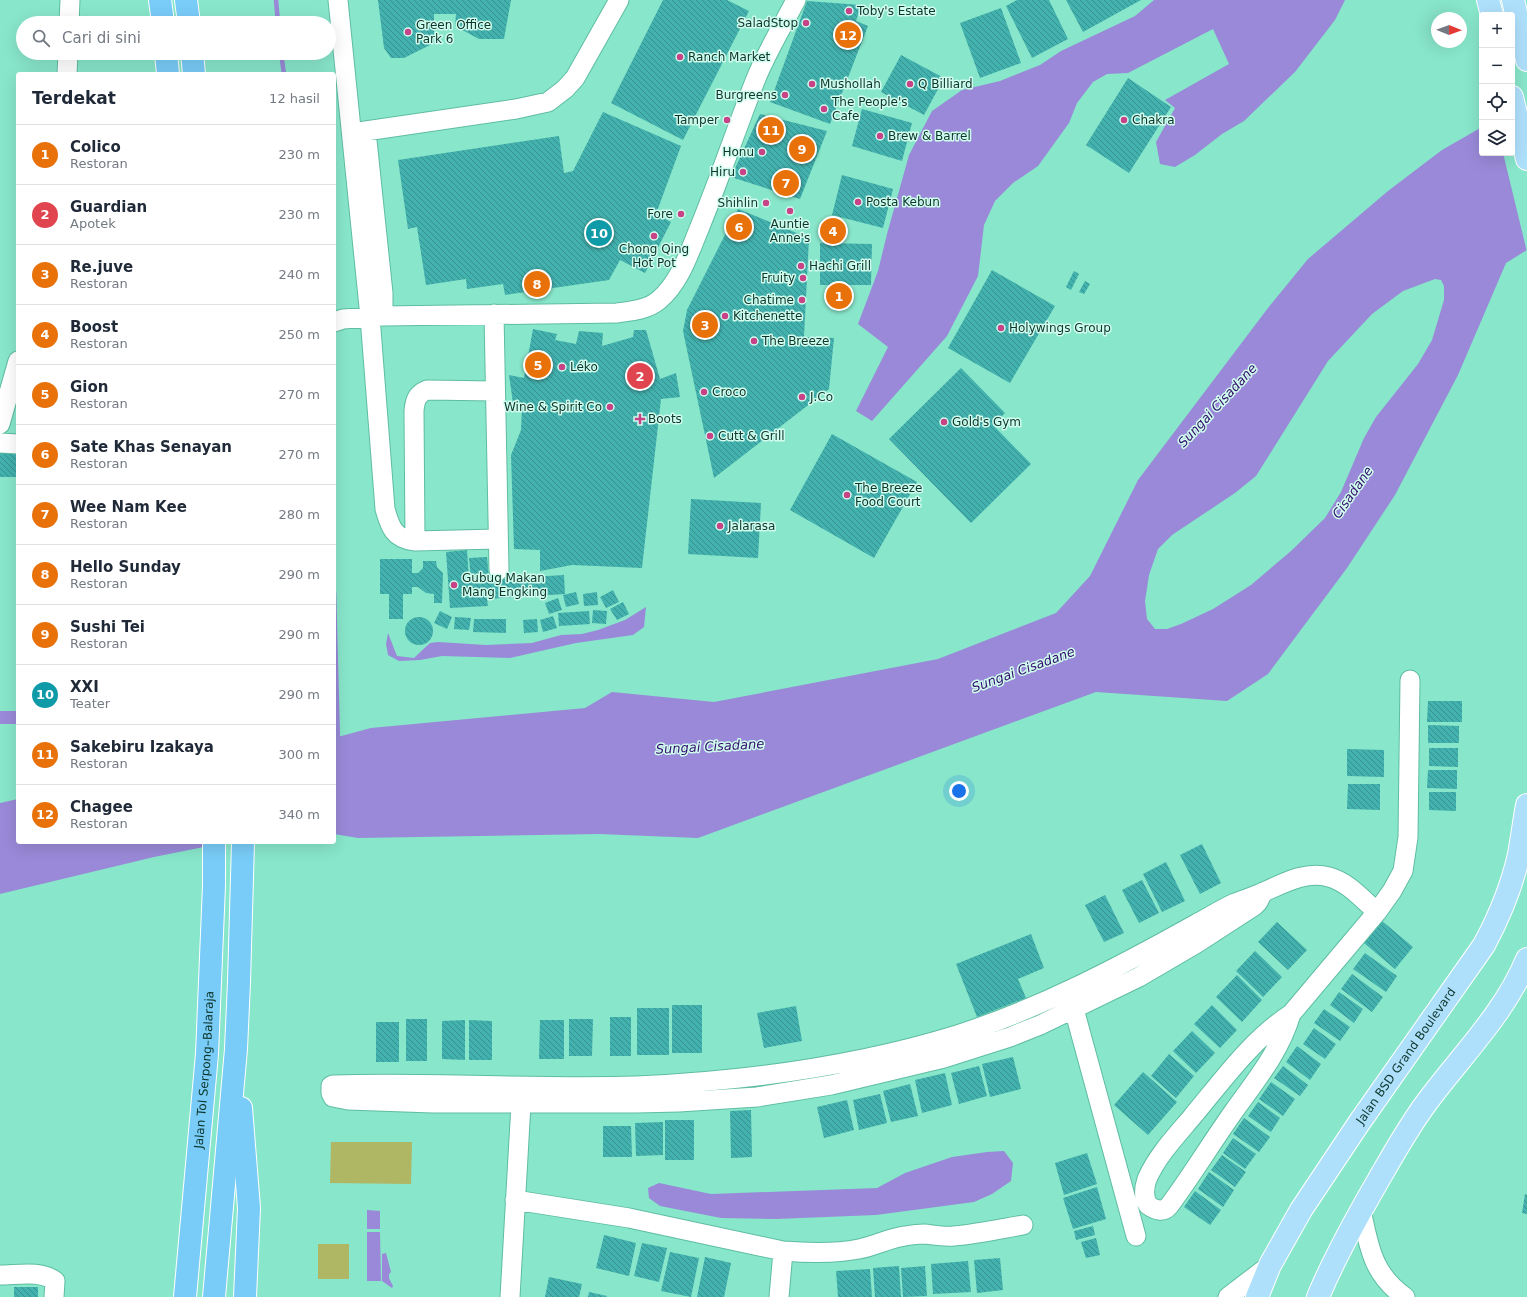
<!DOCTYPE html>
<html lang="id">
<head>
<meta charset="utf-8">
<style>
  :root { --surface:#fff; --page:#f6f6f7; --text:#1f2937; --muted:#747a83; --line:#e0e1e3; --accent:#7c3aed }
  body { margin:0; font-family:"DejaVu Sans",sans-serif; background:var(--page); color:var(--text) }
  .controls { position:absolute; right:12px; top:12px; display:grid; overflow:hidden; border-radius:4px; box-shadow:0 4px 16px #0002 }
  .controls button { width:36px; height:36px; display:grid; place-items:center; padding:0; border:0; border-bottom:1px solid var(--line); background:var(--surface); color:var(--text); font:20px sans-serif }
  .compass { position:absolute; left:1431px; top:12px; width:36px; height:36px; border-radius:50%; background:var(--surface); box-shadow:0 4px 16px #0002; rotate:91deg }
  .you { position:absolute; left:959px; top:791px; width:14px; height:14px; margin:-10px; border:3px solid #fff; border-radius:50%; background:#1a73e8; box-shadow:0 0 0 6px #1a73e833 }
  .badge { display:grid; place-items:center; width:26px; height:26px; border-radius:50%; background:var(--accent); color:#fff; font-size:13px; font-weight:700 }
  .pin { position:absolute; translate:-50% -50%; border:2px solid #fff; box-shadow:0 1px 4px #0006 }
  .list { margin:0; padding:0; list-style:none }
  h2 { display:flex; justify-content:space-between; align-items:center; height:52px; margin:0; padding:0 16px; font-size:17px }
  h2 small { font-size:13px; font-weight:400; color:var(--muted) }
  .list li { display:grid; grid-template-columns:26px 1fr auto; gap:12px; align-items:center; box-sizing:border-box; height:60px; padding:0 16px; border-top:1px solid var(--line) }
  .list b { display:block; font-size:15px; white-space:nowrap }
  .list p { margin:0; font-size:13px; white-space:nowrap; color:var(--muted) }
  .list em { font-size:13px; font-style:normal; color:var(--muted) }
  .icon { flex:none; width:22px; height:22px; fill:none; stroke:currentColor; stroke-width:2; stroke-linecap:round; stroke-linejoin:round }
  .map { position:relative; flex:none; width:1527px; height:1297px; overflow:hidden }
  .search { position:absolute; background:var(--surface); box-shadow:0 4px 16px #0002; left:16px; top:16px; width:320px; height:44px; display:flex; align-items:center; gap:10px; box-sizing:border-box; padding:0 14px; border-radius:22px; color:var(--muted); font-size:15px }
  .panel { position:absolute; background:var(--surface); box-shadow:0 4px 16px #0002; left:16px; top:72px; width:320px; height:772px; border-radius:4px }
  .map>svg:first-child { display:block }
  .park { fill:#b0b764 }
  .water { fill:#9989d8; fill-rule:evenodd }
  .pier { fill:#88e6ca }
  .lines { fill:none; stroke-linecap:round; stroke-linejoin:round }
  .stream { stroke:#9989d8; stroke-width:4.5 }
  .building { fill:url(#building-back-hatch) }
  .minor-casing { stroke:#5ebda2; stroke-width:21 }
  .major-casing { stroke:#fff; stroke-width:24 }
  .highway-casing { stroke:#fff; stroke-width:24 }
  .minor { stroke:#fff; stroke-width:19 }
  .major { stroke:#afe0fb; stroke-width:22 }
  .highway { stroke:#79ccf8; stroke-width:22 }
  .poi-dot { fill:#c74286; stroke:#d1fdee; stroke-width:1.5 }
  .labels { text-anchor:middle; stroke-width:3; stroke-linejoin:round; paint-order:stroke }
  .poi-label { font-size:12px; fill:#0c352b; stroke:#d1fdee; text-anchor:start }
  .street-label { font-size:12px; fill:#0c352b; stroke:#d1fdee }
  .water-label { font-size:13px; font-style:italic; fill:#330e6c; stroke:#d1fdee }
</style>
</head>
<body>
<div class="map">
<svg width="1527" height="1297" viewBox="0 0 1527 1297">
  <defs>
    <pattern id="building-back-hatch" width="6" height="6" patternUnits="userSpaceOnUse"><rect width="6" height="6" fill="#43b1ae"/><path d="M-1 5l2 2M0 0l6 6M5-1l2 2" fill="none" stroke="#36918e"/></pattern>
  </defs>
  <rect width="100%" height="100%" fill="#88e6ca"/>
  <!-- park -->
  <path class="park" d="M331,1142H412L411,1184L330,1183Z
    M318,1244H349V1279H318Z"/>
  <!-- water -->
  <path class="water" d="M1154,0H1345L1335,20L1295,72L1244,121L1222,134L1195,155L1175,167L1160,164L1156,142L1175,108L1165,100L1229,64L1213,29L1128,73L1107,74L1093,82L1077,103L1069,123L1038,166L1013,183L995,201L984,225L978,276L947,336L872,421L856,411L888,347L858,324L878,271L887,234L909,155L932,111L962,90L1000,81L1040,65L1061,51L1135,16Z
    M1482,127V153H1512L1527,250L1506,263L1458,375L1395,495L1347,568L1268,674L1227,701L1096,692L698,838L599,834L358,838L334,834V738L371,728L585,708L612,692L714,702L938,659L1056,613L1090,576L1138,480L1268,308L1308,259L1388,191L1442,150ZM1435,279L1441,280L1444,286V300L1432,340L1418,364L1376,417L1364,438L1341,492L1325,518L1291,551L1251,585L1213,609L1181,624L1167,629H1155L1147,619L1145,601L1149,575L1158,549L1172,535L1235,493L1256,476L1328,361L1372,314L1403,291Z
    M646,607L644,627L633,635L576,643L510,658L442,656L420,660L399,661L388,655L386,644L388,633L397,656L414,658L430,643L438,642L486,645L532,643L561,635L582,634L598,630L625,620Z
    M0,711H18V724H0Z
    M18,799V842H229L154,857L0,894V803Z
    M1004,1151L1013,1163L1011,1181L992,1194L974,1202L876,1215L776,1219L721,1218L660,1206L649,1198L648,1188L659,1183L711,1194L877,1188L905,1173L952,1157L987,1152Z
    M367,1210L380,1211V1229H367Z
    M367,1232H380L381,1281H367Z
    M386,1253L391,1272L389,1274V1278L393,1286L392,1288L382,1281V1254Z"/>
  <!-- pier -->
  <path class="pier" d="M1527,99V252L1503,153H1512V107Z"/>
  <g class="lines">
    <!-- stream -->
    <path class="stream" d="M276,0L278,23
      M281,53L284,74
      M334,592L338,742"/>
  </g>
  <!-- building -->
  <path class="building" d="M378,0H511L504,39H479L455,26L456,14H434V43L404,58H391L384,48Z
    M663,0H727L749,11L683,140L611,103Z
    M1017,0H1049L1068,39L1032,58L1006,6Z
    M1066,0H1141L1083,32Z
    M807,1L861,5L856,21L868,26L830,124L770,102Z
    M1001,8L1021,63L980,78L960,23Z
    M901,55L944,78L924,115L881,92Z
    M1128,78L1171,107L1129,173L1086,145Z
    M865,79L871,81L869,87L863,85Z
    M862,109L912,123L902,161L852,146Z
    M603,112L681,146L656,214L671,222L645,273L620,260L609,280L505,295L503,284L467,289L466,279L426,285L417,227L408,229L398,160L559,136L564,173L573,171Z
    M760,114L827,131L800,199L731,177Z
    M842,175L893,189L883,228L832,215Z
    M765,199L771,201L768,207L762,205Z
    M789,207L795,209L792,215L787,213Z
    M738,209L809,238L804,337L834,338L829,389L714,478L683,331L687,310Z
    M820,243L872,244L871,285H820Z
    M992,270L1055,306L1010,383L948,348Z
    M1074,271L1079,274L1071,290L1066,287Z
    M1085,281L1090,284L1084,294L1079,292Z
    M533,329L557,334L555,340L576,344L579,331L603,333L602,346L633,337L634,330H646L660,379L676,373L680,397L661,399L642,568L572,565L540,571V550L514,549L511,455L521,430L522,409L514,410L509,375L524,378Z
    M961,368L1005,413L993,425L1031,464L971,523L889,439Z
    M832,434L917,482L874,558L790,510Z
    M0,453H18V477H0Z
    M691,499L761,503L758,558L688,554Z
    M467,550L469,581L564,575L565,594L487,599L488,606L450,608L446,552Z
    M487,557L489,579L471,580L469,558Z
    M380,559H412V573H418L423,568V561H436L437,567L443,573L442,603H434V594L426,593L418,587H412V594H403V619H389V594H380Z
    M613,590L619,602L606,608L600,597Z
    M576,592L579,604L566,607L563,595Z
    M597,592L598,605L584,606L583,594Z
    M558,598L562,610L549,614L545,603Z
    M623,602L629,614L617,620L610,609Z
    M593,610L607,611L606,624L592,623Z
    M440,611L452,617L447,629L434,623Z
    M589,611L590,624L559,626L558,613Z
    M553,616L557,628L543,632L540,620Z
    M405 631a14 14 0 1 1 28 0a14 14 0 1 1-28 0Z
    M455,617L471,618L469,630L454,629Z
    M474,619H506V633L473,632Z
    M537,619L538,632L524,633L523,620Z
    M1428,701H1462V722H1427Z
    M1428,725L1459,726V743H1428Z
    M1429,748H1458V767L1429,766Z
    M1347,749L1384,750V777L1347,776Z
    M1428,770H1457V789L1427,788Z
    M1348,784H1380V810L1347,809Z
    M1429,792H1456V811L1429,810Z
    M1202,844L1221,883L1200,894L1180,855Z
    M1166,862L1185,901L1162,912L1143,874Z
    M1142,880L1159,913L1139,923L1122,890Z
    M1105,895L1124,933L1104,942L1085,905Z
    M1382,921L1413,947L1395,969L1364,943Z
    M1277,922L1307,950L1288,970L1258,942Z
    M1031,934L1044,968L1018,979L1026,998L977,1017L956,964Z
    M1255,951L1282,977L1263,997L1236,971Z
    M1365,953L1397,976L1386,992L1353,969Z
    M1352,974L1383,997L1372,1012L1341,989Z
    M1237,975L1262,1000L1242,1022L1216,997Z
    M1339,992L1363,1009L1354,1023L1330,1005Z
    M672,1005H702V1053H672Z
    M1212,1005L1237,1030L1220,1048L1194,1024Z
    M796,1006L802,1041L764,1048L757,1013Z
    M637,1008H669V1055H637Z
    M1324,1009L1350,1027L1340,1041L1314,1023Z
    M610,1017H631V1056H610Z
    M406,1019H427V1061H406Z
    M569,1019H593L592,1056H569Z
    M465,1020V1060L442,1059V1021Z
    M469,1020L492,1021V1060H469Z
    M540,1020H564V1059H539Z
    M376,1022H399V1062H376Z
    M1314,1028L1336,1044L1325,1059L1303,1044Z
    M1192,1031L1215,1053L1196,1073L1173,1051Z
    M1297,1046L1321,1064L1310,1080L1286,1062Z
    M1169,1054L1194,1076L1176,1098L1151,1076Z
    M1013,1057L1021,1089L990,1097L982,1064Z
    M979,1066L987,1096L959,1104L951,1073Z
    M1283,1066L1308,1085L1300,1096L1274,1078Z
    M1143,1072L1177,1102L1148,1135L1114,1105Z
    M945,1073L952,1105L922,1113L915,1080Z
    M1271,1082L1295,1099L1283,1116L1259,1099Z
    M910,1084L918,1116L891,1122L883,1091Z
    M880,1094L887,1123L859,1130L853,1100Z
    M847,1100L854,1130L824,1138L817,1107Z
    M1258,1102L1280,1118L1271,1132L1248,1116Z
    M751,1110L752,1157L731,1158L730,1111Z
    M1244,1118L1270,1137L1259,1152L1233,1134Z
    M665,1120H694V1160H665Z
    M663,1122V1155L636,1156L635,1123Z
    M603,1126H631L632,1157H603Z
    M1233,1138L1256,1154L1245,1169L1223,1153Z
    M1087,1153L1097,1184L1064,1195L1055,1163Z
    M1222,1155L1246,1172L1235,1187L1211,1170Z
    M1209,1172L1234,1190L1223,1207L1198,1189Z
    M1097,1187L1106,1219L1073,1229L1063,1198Z
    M1195,1191L1221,1210L1210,1225L1184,1207Z
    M1525,1194L1527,1195V1214L1522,1213Z
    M1093,1226L1095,1235L1076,1240L1074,1231Z
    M604,1235L636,1243L629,1276L596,1268Z
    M1096,1238L1100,1255L1086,1258L1081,1242Z
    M642,1243L667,1248L659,1282L634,1276Z
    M670,1252L699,1258L691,1297L661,1291Z
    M705,1257L731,1263L724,1297H697Z
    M1000,1258L1003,1290L977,1293L974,1260Z
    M968,1261L971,1292L933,1294L931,1264Z
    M899,1266L901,1297H875L873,1268Z
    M925,1266L927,1296L903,1297L901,1268Z
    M870,1269L872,1297H838L836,1271Z
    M549,1277L582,1284L579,1297H545Z
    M14,1287H38V1297H14Z
    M589,1292L607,1296L606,1297H588Z"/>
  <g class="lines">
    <!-- minor casing -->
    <g class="minor-casing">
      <path id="minor" d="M338,0L370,317L385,509C390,527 394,539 415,541
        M69,23L70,0
        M67,74L68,53
        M366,131L383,293V316
        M352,133L516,109L548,102L565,89L575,78L619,0
        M494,314L499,570
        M334,322L343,319L383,316L617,313C632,311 647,310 659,300C680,282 689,253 699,229C719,180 736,130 755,81C766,53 782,27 796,0
        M495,391L427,390C417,394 415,400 414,411L415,541L498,539
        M0,424L18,361
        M0,443L18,444
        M1263,892L1258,902L1254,906L1197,943L1139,977L1040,1025L1010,1037L944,1058L831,1085L757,1097L679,1102L636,1103H433L348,1100L333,1097L331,1093V1086L333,1085C434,1082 536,1089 636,1086C745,1081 853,1067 957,1035C1041,1008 1119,967 1196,924C1209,917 1222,909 1235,903C1245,899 1256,896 1266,891C1286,882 1306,871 1329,877C1348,882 1363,900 1377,912
        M1070,999L1074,1009L1136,1236
        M1291,1014C1280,1051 1257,1079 1234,1111C1212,1142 1192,1175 1169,1206C1163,1213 1155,1210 1148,1205C1143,1197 1144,1188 1147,1179C1157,1156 1176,1136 1192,1117C1223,1080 1251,1040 1291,1014L1377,912L1392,891L1403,871L1408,837L1410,680
        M515,1200L629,1218L783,1251C808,1253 834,1254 859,1249C875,1246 889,1238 905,1236C911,1235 918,1234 924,1234C934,1235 943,1237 954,1236C977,1234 1000,1229 1023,1225
        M1361,1210C1369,1246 1372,1274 1405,1297
        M0,1275C17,1275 41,1270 55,1281L54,1297
        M510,1297L521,1104V1092
        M779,1297L783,1251
        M1228,1297L1270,1265"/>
    </g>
    <!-- major casing -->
    <g class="major-casing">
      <g id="major">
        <path d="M1488,0L1492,15"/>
        <path d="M1513,0L1527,60"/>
        <path d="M1512,97L1527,159"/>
        <path id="s1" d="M1257,1297L1270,1265L1301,1210L1359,1123L1484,945C1499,917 1512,886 1519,854C1522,838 1524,821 1527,805"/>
        <path d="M1318,1297C1335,1256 1357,1217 1379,1179C1394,1153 1409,1126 1427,1102C1461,1056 1505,1013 1527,959"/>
      </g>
    </g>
    <!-- highway casing -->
    <g class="highway-casing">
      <g id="highway">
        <path d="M160,0L163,23"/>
        <path d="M186,0L189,23"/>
        <path d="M166,53L168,74"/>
        <path d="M192,53L194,74"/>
        <path d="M241,1108L249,1208L245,1297"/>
        <path id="s2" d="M185,1297L207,1054L214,885V842"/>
        <path d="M214,1297L236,1049L239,982L243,842"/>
      </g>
    </g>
    <!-- minor -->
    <use href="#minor" class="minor"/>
    <!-- major -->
    <use href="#major" class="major"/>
    <!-- highway -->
    <use href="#highway" class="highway"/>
  </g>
  <!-- markers -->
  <g class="poi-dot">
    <circle cx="849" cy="11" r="4"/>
    <circle cx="806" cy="23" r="4"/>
    <circle cx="408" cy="32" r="4"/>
    <circle cx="680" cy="57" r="4"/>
    <circle cx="812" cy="84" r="4"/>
    <circle cx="910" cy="84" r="4"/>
    <circle cx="785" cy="95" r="4"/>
    <circle cx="824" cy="109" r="4"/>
    <circle cx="727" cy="120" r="4"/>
    <circle cx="1124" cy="120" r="4"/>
    <circle cx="880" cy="136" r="4"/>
    <circle cx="762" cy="152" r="4"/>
    <circle cx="743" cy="172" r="4"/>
    <circle cx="858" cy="202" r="4"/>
    <circle cx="766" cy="203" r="4"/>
    <circle cx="790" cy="211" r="4"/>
    <circle cx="681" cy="214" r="4"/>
    <circle cx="654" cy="236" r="4"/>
    <circle cx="801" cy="266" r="4"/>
    <circle cx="803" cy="278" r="4"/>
    <circle cx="802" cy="300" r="4"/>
    <circle cx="725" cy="316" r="4"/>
    <circle cx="1001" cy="328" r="4"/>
    <circle cx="754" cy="341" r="4"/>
    <circle cx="562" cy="367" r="4"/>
    <circle cx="704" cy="392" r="4"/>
    <circle cx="802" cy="397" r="4"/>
    <circle cx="610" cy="407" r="4"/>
    <path d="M638 413h4v4h4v4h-4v4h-4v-4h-4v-4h4z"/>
    <circle cx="944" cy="422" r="4"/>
    <circle cx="710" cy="436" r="4"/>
    <circle cx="847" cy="495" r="4"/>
    <circle cx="720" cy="526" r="4"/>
    <circle cx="454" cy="585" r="4"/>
  </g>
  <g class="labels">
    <!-- poi labels -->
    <g class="poi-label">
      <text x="857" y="15">Toby's Estate</text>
      <text x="798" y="27" text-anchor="end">SaladStop</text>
      <text x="416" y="29">Green Office<tspan x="416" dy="14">Park 6</tspan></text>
      <text x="688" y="61">Ranch Market</text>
      <text x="820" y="88">Mushollah</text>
      <text x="918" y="88">Q Billiard</text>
      <text x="777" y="99" text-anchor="end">Burgreens</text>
      <text x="832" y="106">The People's<tspan x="832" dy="14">Cafe</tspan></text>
      <text x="719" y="124" text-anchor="end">Tamper</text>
      <text x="1132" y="124">Chakra</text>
      <text x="888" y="140">Brew &amp; Barrel</text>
      <text x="754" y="156" text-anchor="end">Honu</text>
      <text x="735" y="176" text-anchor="end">Hiru</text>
      <text x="866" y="206">Posta Kebun</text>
      <text x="758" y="207" text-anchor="end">Shihlin</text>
      <text x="673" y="218" text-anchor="end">Fore</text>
      <text x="790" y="228" text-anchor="middle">Auntie<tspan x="790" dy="14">Anne's</tspan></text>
      <text x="654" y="253" text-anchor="middle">Chong Qing<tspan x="654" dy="14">Hot Pot</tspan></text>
      <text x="809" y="270">Hachi Grill</text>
      <text x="795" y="282" text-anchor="end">Fruity</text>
      <text x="794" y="304" text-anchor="end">Chatime</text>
      <text x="733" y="320">Kitchenette</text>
      <text x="1009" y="332">Holywings Group</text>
      <text x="762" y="345">The Breeze</text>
      <text x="570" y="371">Léko</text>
      <text x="712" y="396">Croco</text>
      <text x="810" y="401">J.Co</text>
      <text x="602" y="411" text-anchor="end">Wine &amp; Spirit Co</text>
      <text x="648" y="423">Boots</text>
      <text x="952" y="426">Gold's Gym</text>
      <text x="718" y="440">Cutt &amp; Grill</text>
      <text x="855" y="492">The Breeze<tspan x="855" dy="14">Food Court</tspan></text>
      <text x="728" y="530">Jalarasa</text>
      <text x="462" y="582">Gubug Makan<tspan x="462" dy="14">Mang Engking</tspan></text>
    </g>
    <!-- street labels -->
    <g class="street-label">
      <text dy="4" stroke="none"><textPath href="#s1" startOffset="284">Jalan BSD Grand Boulevard</textPath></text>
      <text dy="4" stroke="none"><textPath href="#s2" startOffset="228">Jalan Tol Serpong–Balaraja</textPath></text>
    </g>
    <!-- water labels -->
    <g class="water-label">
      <text transform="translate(1217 405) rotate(-47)" y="5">Sungai Cisadane</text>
      <text transform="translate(1352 492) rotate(-55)" y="5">Cisadane</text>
      <text transform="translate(1023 669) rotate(-20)" y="5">Sungai Cisadane</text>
      <text transform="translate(710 746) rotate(-3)" y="5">Sungai Cisadane</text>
    </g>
  </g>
</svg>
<div class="controls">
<button>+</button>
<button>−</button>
<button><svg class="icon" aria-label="locate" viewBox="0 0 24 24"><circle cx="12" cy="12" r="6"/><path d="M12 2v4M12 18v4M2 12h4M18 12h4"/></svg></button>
<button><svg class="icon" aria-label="layers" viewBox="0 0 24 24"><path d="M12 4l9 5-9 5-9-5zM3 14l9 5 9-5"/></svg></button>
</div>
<svg class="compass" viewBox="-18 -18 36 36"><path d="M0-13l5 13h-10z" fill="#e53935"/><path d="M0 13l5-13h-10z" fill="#747a83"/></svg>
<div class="you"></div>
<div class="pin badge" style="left:839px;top:296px;background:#e8710a">1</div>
<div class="pin badge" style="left:640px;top:376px;background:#e0444e">2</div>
<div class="pin badge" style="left:705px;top:325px;background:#e8710a">3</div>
<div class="pin badge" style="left:833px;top:231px;background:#e8710a">4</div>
<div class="pin badge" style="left:538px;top:365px;background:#e8710a">5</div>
<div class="pin badge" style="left:739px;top:227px;background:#e8710a">6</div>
<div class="pin badge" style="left:786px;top:183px;background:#e8710a">7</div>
<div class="pin badge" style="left:537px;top:284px;background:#e8710a">8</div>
<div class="pin badge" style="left:802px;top:149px;background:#e8710a">9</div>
<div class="pin badge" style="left:599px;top:233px;background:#0f9aa8">10</div>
<div class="pin badge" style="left:771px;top:130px;background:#e8710a">11</div>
<div class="pin badge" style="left:848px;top:35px;background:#e8710a">12</div>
<div class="search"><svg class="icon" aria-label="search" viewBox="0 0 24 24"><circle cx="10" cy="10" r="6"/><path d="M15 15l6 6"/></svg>Cari di sini</div>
<section class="panel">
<h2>Terdekat<small>12 hasil</small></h2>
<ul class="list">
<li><span class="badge" style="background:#e8710a">1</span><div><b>Colico</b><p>Restoran</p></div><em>230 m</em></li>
<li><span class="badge" style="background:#e0444e">2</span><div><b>Guardian</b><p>Apotek</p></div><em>230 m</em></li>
<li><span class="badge" style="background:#e8710a">3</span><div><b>Re.juve</b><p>Restoran</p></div><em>240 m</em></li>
<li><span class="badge" style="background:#e8710a">4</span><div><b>Boost</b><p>Restoran</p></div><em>250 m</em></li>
<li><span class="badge" style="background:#e8710a">5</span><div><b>Gion</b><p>Restoran</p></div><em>270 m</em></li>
<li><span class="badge" style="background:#e8710a">6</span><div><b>Sate Khas Senayan</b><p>Restoran</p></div><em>270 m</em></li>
<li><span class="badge" style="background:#e8710a">7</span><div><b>Wee Nam Kee</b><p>Restoran</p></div><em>280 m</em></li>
<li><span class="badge" style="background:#e8710a">8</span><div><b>Hello Sunday</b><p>Restoran</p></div><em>290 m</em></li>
<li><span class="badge" style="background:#e8710a">9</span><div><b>Sushi Tei</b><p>Restoran</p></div><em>290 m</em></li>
<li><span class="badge" style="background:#0f9aa8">10</span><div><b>XXI</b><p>Teater</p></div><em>290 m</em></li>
<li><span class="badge" style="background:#e8710a">11</span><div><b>Sakebiru Izakaya</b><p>Restoran</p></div><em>300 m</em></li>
<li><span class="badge" style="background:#e8710a">12</span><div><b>Chagee</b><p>Restoran</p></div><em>340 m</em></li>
</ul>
</section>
</div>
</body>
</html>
